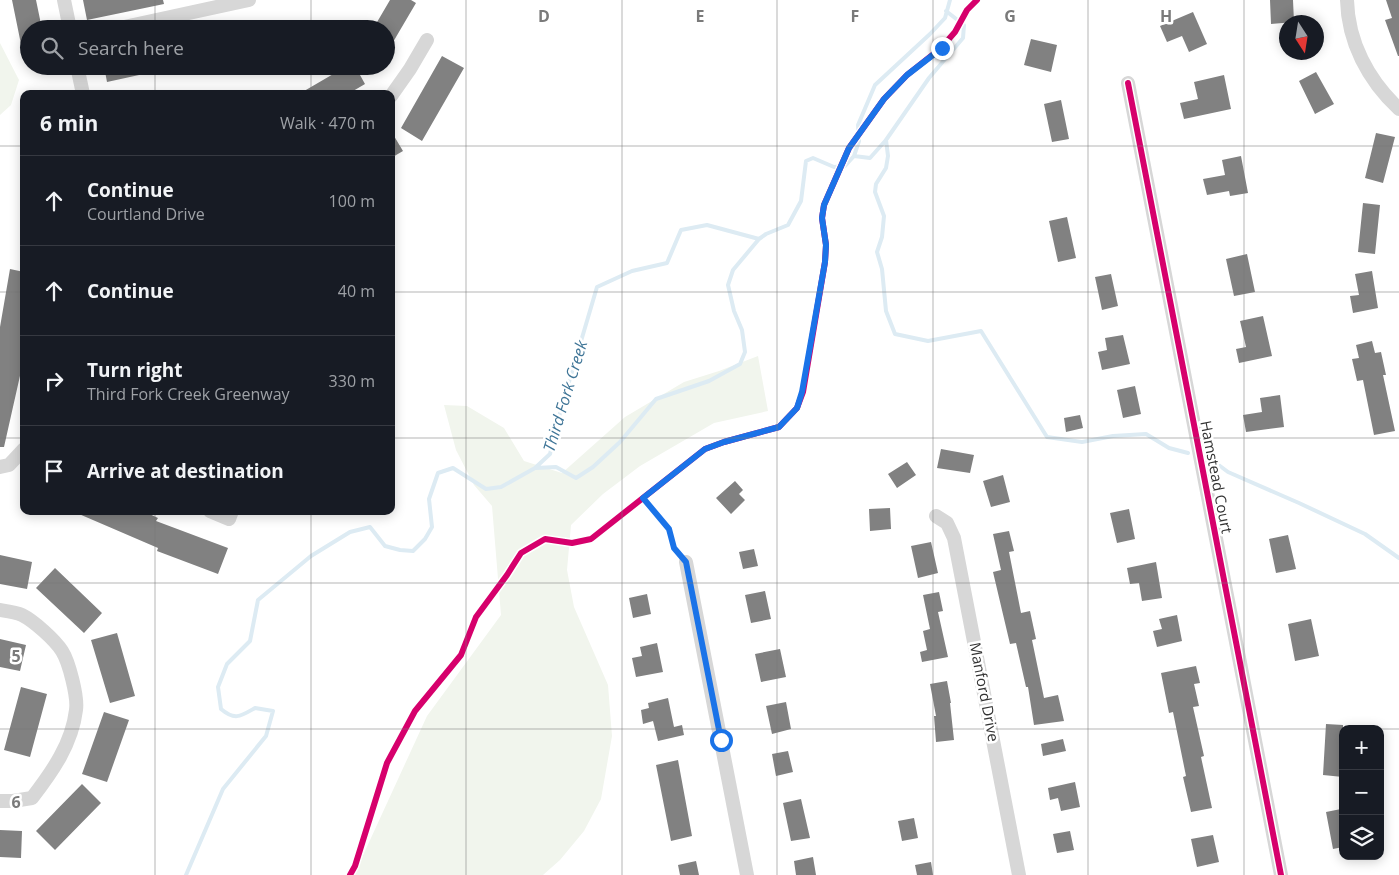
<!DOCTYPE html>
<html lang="en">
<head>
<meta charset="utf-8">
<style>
  :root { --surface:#171b24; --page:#20242c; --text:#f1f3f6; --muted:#9ea1a6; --line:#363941 }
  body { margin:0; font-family:"Open Sans",sans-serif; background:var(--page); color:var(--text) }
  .controls { position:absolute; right:15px; bottom:15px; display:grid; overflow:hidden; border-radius:10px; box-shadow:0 2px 12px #0003 }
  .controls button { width:45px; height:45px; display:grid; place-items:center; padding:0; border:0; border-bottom:1px solid var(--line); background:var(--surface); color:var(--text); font:25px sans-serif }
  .compass { position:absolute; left:1279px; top:15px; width:45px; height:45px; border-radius:50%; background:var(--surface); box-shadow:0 2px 12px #0003; rotate:168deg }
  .stop { position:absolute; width:15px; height:15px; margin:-11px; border:4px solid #1a73e8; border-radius:50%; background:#fff }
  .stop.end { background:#1a73e8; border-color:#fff; box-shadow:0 1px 5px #0008 }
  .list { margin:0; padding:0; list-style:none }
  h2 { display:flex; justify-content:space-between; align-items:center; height:65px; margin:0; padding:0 20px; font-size:21px }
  h2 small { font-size:16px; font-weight:400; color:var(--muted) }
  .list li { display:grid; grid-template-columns:32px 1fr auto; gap:15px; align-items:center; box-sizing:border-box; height:90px; padding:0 20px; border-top:1px solid var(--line) }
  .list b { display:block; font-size:19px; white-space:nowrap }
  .list p { margin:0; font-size:16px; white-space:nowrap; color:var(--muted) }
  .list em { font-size:16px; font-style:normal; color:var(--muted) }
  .icon { flex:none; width:28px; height:28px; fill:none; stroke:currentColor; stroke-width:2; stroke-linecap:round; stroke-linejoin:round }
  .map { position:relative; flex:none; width:1399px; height:875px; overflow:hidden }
  .search { position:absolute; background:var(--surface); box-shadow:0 2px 12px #0003; left:20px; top:20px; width:375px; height:55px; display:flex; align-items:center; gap:12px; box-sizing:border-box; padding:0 18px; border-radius:28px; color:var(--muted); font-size:19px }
  .panel { position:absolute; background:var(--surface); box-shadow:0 2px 12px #0003; left:20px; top:90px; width:375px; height:425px; border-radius:10px }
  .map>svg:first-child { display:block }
  .green { fill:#f1f5ed }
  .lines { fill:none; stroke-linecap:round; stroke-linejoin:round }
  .stream { stroke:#ddebf3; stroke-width:4 }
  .building { fill:#818181 }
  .path { stroke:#d6d6d6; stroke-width:2; stroke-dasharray:2.5 2.5; stroke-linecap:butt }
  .street { stroke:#d7d7d7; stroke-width:14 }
  .cycleway-casing { stroke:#fff; stroke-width:9 }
  .cycleway { stroke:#d6006c; stroke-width:6 }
  .route { stroke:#1a73e8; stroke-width:6 }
  .grid { fill:none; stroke:#7a7a7a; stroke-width:1; stroke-opacity:0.55 }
  .labels { text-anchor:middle; stroke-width:5; stroke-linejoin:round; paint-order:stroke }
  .street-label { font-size:15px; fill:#333; stroke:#fff }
  .water-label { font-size:16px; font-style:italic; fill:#3f7597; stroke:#fff }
  .grid-label { font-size:16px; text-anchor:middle; font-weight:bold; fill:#7a7a7a; stroke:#fff; stroke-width:5; stroke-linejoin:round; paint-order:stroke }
</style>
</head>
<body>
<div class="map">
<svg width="1399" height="875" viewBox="0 0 1399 875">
  <rect width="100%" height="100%" fill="#fff"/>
  <!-- green -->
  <path class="green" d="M0,43L19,80L11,105L0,115Z
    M758,356L768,411L714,423L640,466L603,494L571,525L567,570L574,607L608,685L612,736L601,799L584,831L560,860L543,875H354L427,716L501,615L492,506L474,485L456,450L444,405L467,406L504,428L524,461L562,473L625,417L684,382L719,371Z"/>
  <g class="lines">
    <!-- stream -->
    <path class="stream" d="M886,140L888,156L886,168L876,184L875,192L884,216L882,237L877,252L882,269L886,311L895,334L928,341L981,331L1047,437L1082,442L1113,436L1146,434L1169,448L1188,453
      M854,156L870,158L886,140L929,78L963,38L964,25L946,11
      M1212,460L1228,472L1299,503L1365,534L1399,558
      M536,468L556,467L576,478L593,467L620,442L656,399L709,381L740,364L745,352L742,330L734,311L728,285L733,270L759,239L766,234L788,225L801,201L806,161L813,158L834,167L845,166L854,156L859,141L858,125L875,85L930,34L945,18L950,0
      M186,875L223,789L266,736L273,711L255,708C241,716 235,721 221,709L218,687L227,664L250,641L258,600L311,556L350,532L370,527L385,546L400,550L413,551L425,539L432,527L429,499L438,473L453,468L486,489L501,487L535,468L550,454L561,409L597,287L632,271L667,263L681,230L707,225L759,239"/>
  </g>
  <!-- building -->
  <path class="building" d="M12,0H36L42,29H29V59H24Z
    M83,0H163L164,4L87,20Z
    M390,0H411L416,3L386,54V29H373Z
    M1270,0H1293L1294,22L1271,24Z
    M1386,0H1399V56H1398L1385,20L1392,18Z
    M1193,12L1207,44L1189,52L1182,36L1167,42L1160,26Z
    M1031,39L1057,45L1051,72L1024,65Z
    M442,56L464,68L422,141L401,128Z
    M104,66H161L162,70L107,82Z
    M347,66H355L365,84L348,94H299Z
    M1316,72L1334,104L1315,114L1299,81Z
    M1224,75L1231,109L1184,119L1180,103L1198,99L1194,82Z
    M1061,100L1069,139L1052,142L1044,104Z
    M391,131L403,151L391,158Z
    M1376,133L1395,137L1383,183L1365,178Z
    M1241,156L1248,193L1230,196L1229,191L1207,195L1203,179L1225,175L1222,160Z
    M1363,203L1380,205L1375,254L1358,252Z
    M1067,217L1076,258L1058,262L1049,221Z
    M1247,254L1255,292L1234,296L1226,259Z
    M10,269L24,272V358L4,447H0V327Z
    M1372,271L1378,308L1353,313L1350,296L1359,295L1355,274Z
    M1111,274L1118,306L1102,310L1095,277Z
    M1263,316L1272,356L1239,363L1236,349L1246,347L1240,321Z
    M1123,335L1130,364L1102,370L1098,352L1107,350L1105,338Z
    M1372,341L1375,353L1381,352L1386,375H1383L1395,431L1374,435L1363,380L1357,381L1352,359L1359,358L1356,345Z
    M1135,386L1141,414L1123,418L1117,390Z
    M1280,395L1284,427L1246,432L1243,415L1262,412L1260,398Z
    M1080,415L1083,428L1066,432L1064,418Z
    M941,449L974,455L970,473L937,468Z
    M907,462L916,475L897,488L888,474Z
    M1003,475L1010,502L991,507L983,481Z
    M735,481L743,490L739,494L745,500L731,514L716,498Z
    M890,508L891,529L870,531L869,509Z
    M1129,509L1135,539L1117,543L1110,513Z
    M72,511H143L158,518L156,521L228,548L218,574L157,551L158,548Z
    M1009,531L1014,551L1009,552L1021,613L1030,611L1036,639L1032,640L1044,698L1058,695L1064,721L1034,725L1028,687H1026L1016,643L1010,644L993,572L1001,570L993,534Z
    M1288,535L1296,569L1276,573L1269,539Z
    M931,542L938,573L918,578L911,546Z
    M754,549L758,566L743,569L739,552Z
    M0,555L32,562L27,589L0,584Z
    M1156,562L1162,598L1142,601L1139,583L1130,584L1127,568Z
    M55,568L102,613L84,633L36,588Z
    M765,591L771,619L751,623L745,595Z
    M939,592L943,611L938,612L948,657L922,662L920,652L927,650L923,631L930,629L923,595Z
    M647,594L651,614L633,618L629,598Z
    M1177,615L1182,641L1157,647L1153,631L1162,629L1159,619Z
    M1311,619L1319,656L1295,661L1288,624Z
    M117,633L135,696L110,703L91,640Z
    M0,639L26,645L20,671L0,667Z
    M657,643L663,672L636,677L632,658L642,656L640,647Z
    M780,649L786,677L761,682L755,654Z
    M1196,666L1200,683L1194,684L1199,706L1193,707L1204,756L1201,757L1212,808L1191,812L1183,777L1186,776L1173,712L1169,713L1161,673Z
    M947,681L951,703H950L954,740L936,742L934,716H936L930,684Z
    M21,687L47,694L30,757L4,750Z
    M668,698L674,727L682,725L684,735L658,741L653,721L643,724L641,710L649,708L648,703Z
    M786,702L791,729L772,734L766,706Z
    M104,712L129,720L107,782L82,774Z
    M1326,724L1343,725V777L1323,775Z
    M1063,739L1066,751L1043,756L1041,744Z
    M788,751L793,772L776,776L772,754Z
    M678,760L692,836L671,841L656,765Z
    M1075,782L1080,807L1061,811L1058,798L1050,800L1048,788Z
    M82,784L101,803L55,850L36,831Z
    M801,799L810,838L791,841L783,803Z
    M1341,809L1343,847L1333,849L1326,812Z
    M914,818L918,838L902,841L898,821Z
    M0,830L22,831L21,858L0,857Z
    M1070,831L1074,850L1057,853L1053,834Z
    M1213,835L1219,862L1197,867L1191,839Z
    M813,857L816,875H796L794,861Z
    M696,861L699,875H680L678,865Z
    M931,862L933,875H917L915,865Z"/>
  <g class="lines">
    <!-- path -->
    <path class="path" d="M643,498L669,529L674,548L678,552"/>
    <!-- street -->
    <path class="street" d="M64,0L70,29
      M1347,0C1348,42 1368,80 1399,109
      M115,29L249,0
      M77,66L83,94
      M1128,83L1281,875
      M391,96L410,69L427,40
      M0,467L9,465L24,449
      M210,511L229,519L232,511
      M936,516L947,523L954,538L1019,875
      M686,562L747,875
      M0,610C7,611 16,612 22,615C34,621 55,640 62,651C69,662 78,697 76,710C72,744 52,772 32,798L13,801H0"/>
    <!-- cycleway casing -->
    <g class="cycleway-casing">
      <path id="cycleway" d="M1128,83L1281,875
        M350,875L355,866L387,763L415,711L461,655L476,617L507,575L521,553L545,539L572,543L591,539L705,449L724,442L779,427L797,408L803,392L825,262L826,245L822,218L824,205L849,148L884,99L907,75L941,48L955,32L967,10L977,0"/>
    </g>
    <!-- cycleway -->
    <use href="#cycleway" class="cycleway"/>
  </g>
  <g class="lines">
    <!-- route -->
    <path class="route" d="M721,740L686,562L674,548L669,529L643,498L705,449L724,442L779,427L797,408L802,392L825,262L826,245L822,218L824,205L849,148L884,99L907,75L942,48"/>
  </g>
  <!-- grid -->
  <path class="grid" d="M155,0V29M311,0V29M466,0V875M622,0V875M777,0V875M933,0V875M1088,0V875M1244,0V875M155,66V94M311,66V94M0,146H24M391,146H1399M0,292H24M391,292H1399M0,438H24M391,438H1399M155,511V875M311,511V875M0,583H1399M0,729H1343M1380,729H1399"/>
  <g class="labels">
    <!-- street labels -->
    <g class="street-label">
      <text transform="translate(1216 477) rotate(79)" y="5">Hamstead Court</text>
      <text transform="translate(984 692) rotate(79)" y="5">Manford Drive</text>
    </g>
    <!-- water labels -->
    <g class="water-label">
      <text transform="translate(565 396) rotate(-73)" y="6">Third Fork Creek</text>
    </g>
  </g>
  <g class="grid-label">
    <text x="544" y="22">D</text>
    <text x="700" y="22">E</text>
    <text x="855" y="22">F</text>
    <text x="1010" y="22">G</text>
    <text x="1166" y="22">H</text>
    <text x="16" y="662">5</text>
    <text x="16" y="808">6</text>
  </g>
</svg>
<div class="controls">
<button>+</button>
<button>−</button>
<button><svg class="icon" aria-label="layers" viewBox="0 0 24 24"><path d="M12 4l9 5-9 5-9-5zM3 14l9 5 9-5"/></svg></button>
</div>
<svg class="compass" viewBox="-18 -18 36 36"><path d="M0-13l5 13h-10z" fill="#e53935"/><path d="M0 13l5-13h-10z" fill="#9ea1a6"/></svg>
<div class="stop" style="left:721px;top:740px"></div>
<div class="stop end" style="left:942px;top:48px"></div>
<div class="search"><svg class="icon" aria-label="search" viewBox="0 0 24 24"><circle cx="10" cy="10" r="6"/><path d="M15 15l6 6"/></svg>Search here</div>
<section class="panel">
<h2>6 min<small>Walk · 470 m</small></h2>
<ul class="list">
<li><svg class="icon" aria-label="ahead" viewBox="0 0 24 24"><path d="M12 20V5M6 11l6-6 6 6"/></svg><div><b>Continue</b><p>Courtland Drive</p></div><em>100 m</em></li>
<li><svg class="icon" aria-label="ahead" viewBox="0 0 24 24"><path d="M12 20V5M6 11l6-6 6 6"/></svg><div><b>Continue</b></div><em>40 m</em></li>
<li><svg class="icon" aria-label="right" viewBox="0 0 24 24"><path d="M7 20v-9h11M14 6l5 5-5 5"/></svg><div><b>Turn right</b><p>Third Fork Creek Greenway</p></div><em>330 m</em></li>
<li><svg class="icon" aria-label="arrive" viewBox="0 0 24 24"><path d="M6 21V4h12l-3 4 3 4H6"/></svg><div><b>Arrive at destination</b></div></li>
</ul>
</section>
</div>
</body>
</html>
